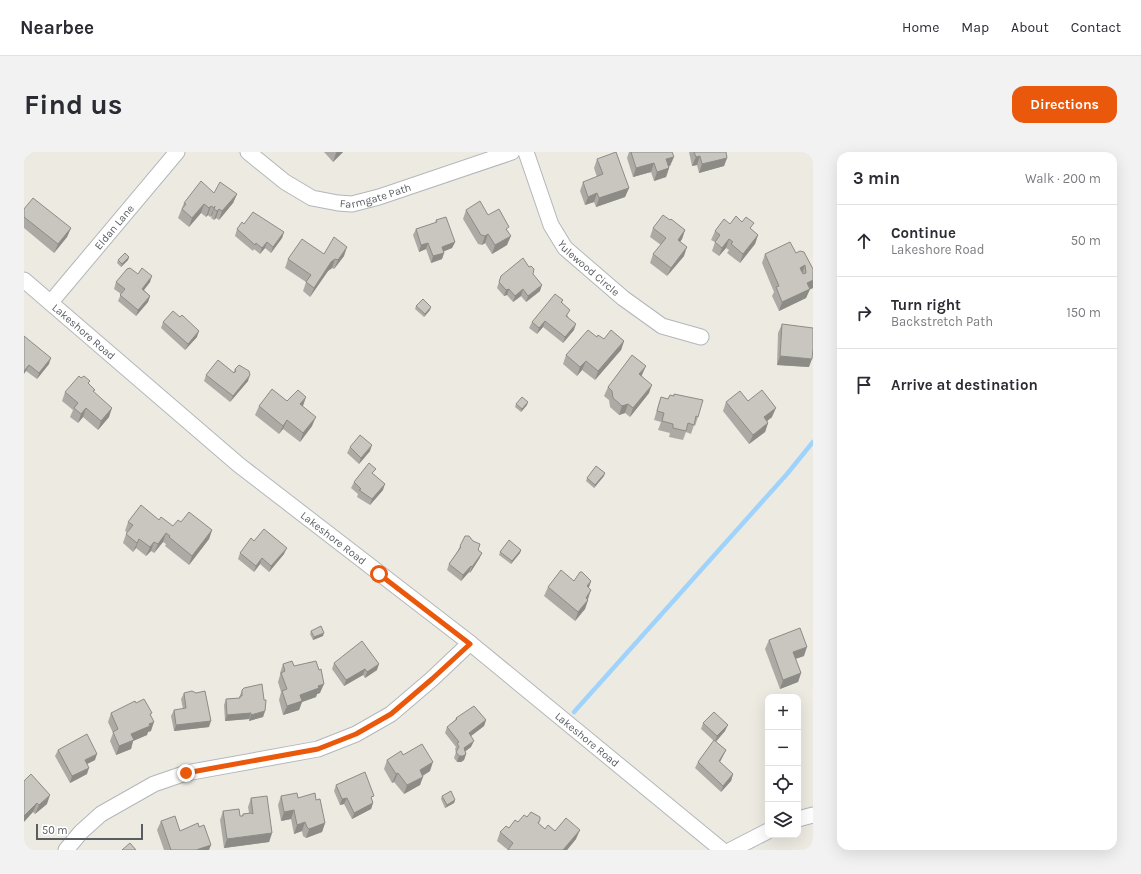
<!DOCTYPE html>
<html lang="en">
<head>
<meta charset="utf-8">
<style>
  :root { --surface:#fff; --page:#f2f2f3; --text:#2b2b33; --muted:#7c7c81; --line:#e1e1e2; --accent:#ea580c }
  body { margin:0; font-family:Karla,sans-serif; background:var(--page); color:var(--text) }
  .controls { position:absolute; right:12px; bottom:12px; display:grid; overflow:hidden; border-radius:8px; box-shadow:0 4px 16px #0002 }
  .controls button { width:36px; height:36px; display:grid; place-items:center; padding:0; border:0; border-bottom:1px solid var(--line); background:var(--surface); color:var(--text); font:20px sans-serif }
  .scale { position:absolute; left:12px; bottom:10px; width:107px; box-sizing:border-box; padding-left:4px; border:2px solid #595d61; border-top:0; font-size:11px; line-height:14px; white-space:nowrap; color:#595d61; -webkit-text-stroke:3px #fff; paint-order:stroke }
  .stop { position:absolute; width:12px; height:12px; margin:-9px; border:3px solid #ea580c; border-radius:50%; background:#fff }
  .stop.end { background:#ea580c; border-color:#fff; box-shadow:0 1px 4px #0008 }
  .list { margin:0; padding:0; list-style:none }
  h2 { display:flex; justify-content:space-between; align-items:center; height:52px; margin:0; padding:0 16px; font-size:17px }
  h2 small { font-size:13px; font-weight:400; color:var(--muted) }
  .list li { display:grid; grid-template-columns:26px 1fr auto; gap:12px; align-items:center; box-sizing:border-box; height:72px; padding:0 16px; border-top:1px solid var(--line) }
  .list b { display:block; font-size:15px; white-space:nowrap }
  .list p { margin:0; font-size:13px; white-space:nowrap; color:var(--muted) }
  .list em { font-size:13px; font-style:normal; color:var(--muted) }
  .icon { flex:none; width:22px; height:22px; fill:none; stroke:currentColor; stroke-width:2; stroke-linecap:round; stroke-linejoin:round }
  .map { position:relative; flex:none; width:789px; height:698px; overflow:hidden; border-radius:12px }
  header { display:flex; align-items:center; gap:24px; box-sizing:border-box; height:56px; padding:0 20px; background:var(--surface); border-bottom:1px solid var(--line) }
  header strong { font-size:19px }
  nav { display:flex; gap:22px; margin-inline-start:auto; font-size:14px }
  .intro { display:flex; align-items:center; justify-content:space-between; box-sizing:border-box; height:96px; padding:0 24px }
  h1 { margin:0; font-size:28px }
  .button { padding:10px 18px; border-radius:12px; background:var(--accent); color:#fff; font-size:14px; font-weight:700 }
  main { display:flex; gap:24px; padding:0 24px }
  aside { flex:1; background:var(--surface); border-radius:12px; box-shadow:0 4px 16px #0002 }
  .map>svg:first-child { display:block }
  .lines { fill:none; stroke-linecap:round; stroke-linejoin:round }
  .stream { stroke:#a0d3fc; stroke-width:4.5 }
  .minor-casing { stroke:#b3b7bb; stroke-width:17 }
  .minor { stroke:#fff; stroke-width:15 }
  .wall { fill:#adaaa5 }
  .shaded-wall { fill:#8d8b86 }
  .building { fill:#c9c6c0; stroke:#8d8b86; fill-rule:evenodd }
  .route { stroke:#ea580c; stroke-width:5 }
  .labels { text-anchor:middle; stroke-width:3; stroke-linejoin:round; paint-order:stroke }
  .street-label { font-size:11px; fill:#595d61; stroke:#fff }
</style>
</head>
<body>
<header>
<strong>Nearbee</strong>
<nav><a>Home</a><a>Map</a><a>About</a><a>Contact</a></nav>
</header>
<div class="intro"><h1>Find us</h1><a class="button">Directions</a></div>
<main>
<div class="map">
<svg width="789" height="698" viewBox="0 0 789 698">
  <rect width="100%" height="100%" fill="#eceae1"/>
  <g class="lines">
    <!-- stream -->
    <path class="stream" d="M550,560L763,322L789,290"/>
    <!-- minor casing -->
    <g class="minor-casing">
      <g id="minor">
        <path id="s1" d="M224,0L261,30L288,46L314,51L328,52L355,45L488,0"/>
        <path id="s2" d="M502,0L527,73L541,96L599,146L638,174L677,185"/>
        <path id="s3" d="M0,128L215,313L446,491L698,698"/>
        <path id="s4" d="M27,150L153,0"/>
        <path d="M774,667L789,663"/>
        <path d="M42,698L57,680L77,662L130,632L162,621L294,597L332,582L367,562L408,527L446,491"/>
        <path d="M707,698L744,679"/>
      </g>
    </g>
    <!-- minor -->
    <use href="#minor" class="minor"/>
  </g>
  <!-- wall -->
  <path class="wall" d="M300,0H319L309,10Z
    M605,0H648L646,14H645V16L642,25L630,29L627,20L609,25L603,6Z
    M665,0H702L703,6L700,14L675,21L673,13L668,14Z
    M573,7L605,36L601,45L572,55L570,50L561,53L556,39L559,30L573,25L570,16Z
    M190,41L213,42L209,51L195,68L192,66L190,68L187,66L188,63L186,65L184,63L182,65L177,61L165,75L154,66L160,51Z
    M0,57L47,76L43,85L30,101L0,76Z
    M442,58L464,63L484,79L483,93L468,102L461,91L458,93L454,92L439,67Z
    M412,68L431,90L428,96L420,99V101L418,107L407,111L402,97L395,100L389,83L392,77L411,71Z
    M646,68L661,78L658,87L656,90L660,104L643,124L626,111L629,102L637,93L626,85L629,76Z
    M220,72L260,80L258,86L247,101L241,96L236,102L230,97L229,99L211,84L213,77Z
    M706,72L727,77L734,83L731,92L716,111L703,101L705,98L702,96L695,104L688,99L691,90L687,88L691,79Z
    M780,100L789,136L786,137L782,146L755,159L748,144L750,140L738,111L741,102Z
    M300,102L320,104L310,117L308,116L304,119L286,145L279,139L282,130L261,116L264,107Z
    M105,105L104,108L97,115L93,111L94,108Z
    M509,122L516,139L502,150L497,144L489,150L483,143L480,144L473,136L477,124Z
    M92,130H126L120,138L126,144L124,150L112,164L94,149L97,142L90,137Z
    M539,148L538,151L550,178L539,191L519,175L513,182L505,176L508,170Z
    M392,154L406,158L400,165L391,157Z
    M139,170L173,185L161,198L137,176Z
    M758,172L785,215L753,213L754,181Z
    M0,184L25,212L13,227L2,219Z
    M573,185L580,187L600,189L597,198L571,228L558,218L553,224L539,212L542,203Z
    M211,217L224,229L206,250L180,229L182,223L209,221Z
    M618,223V224L625,241L606,265L601,261L595,263L586,255L585,248L580,244L584,235Z
    M57,226L66,229L64,232L85,265L74,278L59,265L54,271L46,265L49,258L38,249L41,240Z
    M646,243L674,265L671,274L670,273L667,282L662,280L659,288L645,285L646,281L634,278L637,270L630,268L634,254L637,245L644,247Z
    M263,249L279,254H278L288,274L276,290L259,277L255,282L231,263L235,254Z
    M724,249L748,265L743,269L744,271L741,280L725,292L699,259L702,250Z
    M492,252L503,253L497,260L491,255Z
    M326,295L346,299L335,312L323,301Z
    M350,322L359,338L346,353L333,345L334,342L327,336L330,330Z
    M580,324L570,336L562,329L563,326Z
    M135,368L149,374L157,370L188,378L185,387L165,413L141,394L142,392L139,390L130,401L127,399L122,404L112,396L109,400L99,391L102,382L103,380L101,379L104,370Z
    M230,389L260,402L245,420L236,412L230,420L214,407L216,401Z
    M436,394L454,398L458,401L455,407L446,421L445,420L437,429L423,418L425,412L433,400Z
    M497,398L496,401L487,412L475,403L476,400Z
    M550,429H567L565,435L564,448L561,457L551,469L520,444L524,435Z
    M287,479L299,484L289,488L286,482Z
    M745,488L780,504L771,507L777,521L774,530L756,537L741,497Z
    M310,511L353,518L341,526L339,523L320,534L308,517Z
    M259,512L270,514L296,541L293,542L292,545L278,550L275,558L259,563L255,548L257,540L254,530L256,523V521Z
    M218,538L241,559L239,565L225,569V567L201,569L200,553L202,547L215,546Z
    M160,541L185,575L150,579L147,564L150,558L159,557L157,547Z
    M112,551L127,563V579L124,580L123,583L109,589L107,597L92,603L86,589L89,581L84,570L87,561Z
    M432,566L462,568L460,574L447,584V595L441,599L442,602L440,608L437,610H433L430,606L432,600L431,597L432,595L421,581L423,575L431,568Z
    M679,571L701,579L692,590L702,598L696,610L709,622L707,629L697,640L671,616L674,610L690,589L677,577Z
    M34,598L71,608L63,612V622L46,631L31,604Z
    M379,603L406,619L399,624L396,633L380,642L370,630L368,631L360,617L363,608Z
    M0,629L23,652L11,662L9,660Z
    M312,633L349,651L347,657L328,667L320,652L316,653L310,639Z
    M257,644L292,648L301,671L298,680L282,686L279,684L278,679L270,682L267,667L257,669L254,653Z
    M418,644L431,648L430,651L421,656L417,647Z
    M227,646L248,681L245,690L200,696L196,668L199,659L216,664H218L219,662L225,661L224,655Z
    M503,665L516,668L515,672L521,677L531,679L552,687L543,698H484L473,689L476,680L485,676Z
    M137,669L156,679L175,675L185,698H140L133,678Z"/>
  <!-- shaded-wall -->
  <path class="shaded-wall" d="M313,0H319L309,10L312,1Z
    M676,4L673,13L668,14L672,5Z
    M650,5L646,14L639,16L642,7Z
    M703,6L700,14L675,21L678,12Z
    M630,11L627,20L609,25L612,16Z
    M645,16L642,25L630,29L633,20Z
    M605,36L601,45L572,55L575,46Z
    M573,41L570,50L561,53L564,45Z
    M213,42L209,51L195,68L198,59Z
    M180,52L177,61L165,75L168,66Z
    M187,54L184,63L182,65L185,56Z
    M191,54L188,63L186,65L190,56Z
    M195,57L192,66L190,68L193,59Z
    M47,76L43,85L30,101L34,92Z
    M661,78L658,87L651,97L654,88Z
    M260,80L258,86L247,101L249,95Z
    M464,82L461,91L458,93L461,84Z
    M734,83L731,92L716,111L719,102Z
    M487,84L483,93L468,102L471,93Z
    M705,87L702,96L695,104L698,96Z
    M243,90L241,96L236,102L238,96Z
    M431,90L428,96L416,101L418,95Z
    M404,91L402,97L395,100L397,93Z
    M323,95L320,104L310,117L314,108Z
    M663,95L660,104L643,124L647,116Z
    M420,101L418,107L407,111L409,104Z
    M105,105L104,108L97,115L98,112Z
    M311,107L308,116L304,119L286,145L290,136L307,110Z
    M781,113L778,122L776,116Z
    M128,124L126,130L116,143L118,137Z
    M789,128V136L780,140L783,131Z
    M518,133L516,139L502,150L504,144Z
    M485,137L483,143L480,144L482,138Z
    M499,137L497,144L489,150L491,144Z
    M786,137L782,146L755,159L758,150Z
    M126,144L124,150L112,164L114,158Z
    M407,155L406,158L400,165L401,162Z
    M521,169L519,175L513,182L515,176Z
    M552,172L550,178L539,191L541,185Z
    M175,179L173,185L161,198L164,192Z
    M600,189L597,198L571,228L574,219Z
    M756,204L788,207L785,215L753,213Z
    M27,206L25,212L13,227L15,221Z
    M562,209L558,218L553,224L556,215Z
    M5,213L2,219L0,222V219Z
    M622,214L618,223L612,231L615,222Z
    M226,223L224,229L206,250L209,244Z
    M628,233L625,241L606,265L609,256Z
    M282,245L279,254L272,261L276,252Z
    M504,250L503,253L497,260L498,257Z
    M604,252L601,261L595,263L598,254Z
    M62,256L59,265L54,271L57,262Z
    M88,256L85,265L74,278L77,269Z
    M752,256L748,265L737,274L740,265Z
    M292,265L288,274L276,290L279,281Z
    M263,268L259,277L255,282L259,274Z
    M744,271L741,280L725,292L729,283Z
    M348,293L346,299L335,312L337,306Z
    M581,321L580,324L570,336L571,333Z
    M361,332L359,338L346,353L348,347Z
    M188,378L185,387L165,413L168,404Z
    M142,381L139,390L130,401L134,392Z
    M115,387L112,396L109,400L113,391Z
    M130,390L127,399L122,404L126,395Z
    M263,396L260,402L245,420L247,414Z
    M497,398L496,401L487,412L488,409Z
    M458,401L455,407L446,421L448,415Z
    M238,406L236,412L230,420L232,414Z
    M447,414L445,420L437,429L439,423Z
    M567,429L564,438L563,434Z
    M567,438L564,447L562,450L564,448L561,457L551,469L554,460Z
    M300,481L299,484L289,488L290,485Z
    M783,495L780,504L765,509L769,500Z
    M355,512L353,518L341,526L343,520Z
    M341,517L339,523L320,534L322,528Z
    M777,521L774,530L756,537L759,528Z
    M300,532L296,541L293,542L292,545L278,550L275,558L259,563L263,554L276,543L294,534Z
    M241,559L239,565L225,569L227,563Z
    M227,561L225,567L201,569L203,563Z
    M462,568L460,574L443,587L445,581Z
    M187,569L185,575L150,579L152,573Z
    M130,570L127,579L124,580L123,583L109,589L107,597L92,603L95,594L107,582L125,572Z
    M704,573L701,579L691,590L693,584Z
    M450,589L447,595L438,602L440,596Z
    M702,598L699,604L693,615L695,609Z
    M73,602L71,608L59,614L61,608Z
    M442,602L440,608L437,610H433L435,604Z
    M409,610L406,619L393,627L396,618Z
    M65,616L63,622L46,631L48,624Z
    M374,621L370,630L368,631L372,622Z
    M709,622L707,629L697,640L699,634Z
    M399,625L396,633L380,642L383,633Z
    M26,643L23,652L11,662L15,653Z
    M323,646L320,652L316,653L318,647Z
    M431,648L430,651L421,656L423,653Z
    M13,651L9,660L0,670V664Z
    M349,651L347,657L328,667L330,661Z
    M270,658L267,667L257,669L260,660Z
    M281,670L278,679L270,682L273,673Z
    M301,671L298,680L282,686L285,677Z
    M556,678L552,687L543,698H539Z
    M248,681L245,690L200,696L203,687Z
    M187,693L185,698H172Z"/>
  <!-- building -->
  <path class="building" d="M592,0L605,36L575,46L573,41L564,45L559,30L579,22L573,7Z
    M607,0H648L650,5L642,7L645,16L633,20L630,11L612,16Z
    M670,0H702L703,6L678,12L676,4L672,5Z
    M177,29L190,41L196,30L213,42L198,59L195,57L193,59L190,57L191,54L190,56L187,54L185,56L180,52L168,66L158,57L162,52L160,51Z
    M9,46L47,76L34,92L0,65V57Z
    M456,49L464,63L475,57L485,75L482,77L487,84L471,93L464,82L461,84L457,83L442,58Z
    M229,60L260,80L249,95L243,90L238,96L232,91L231,93L213,77L218,70L220,72Z
    M639,63L646,68L647,67L661,78L654,88L663,95L647,116L629,102L642,86L629,76Z
    M712,64L718,70L722,65L730,71L726,76L734,83L719,102L707,92L709,90L705,87L698,96L691,90L696,83L691,79L700,67L706,72Z
    M422,65L431,90L418,95L420,101L409,104L404,91L397,93L392,77L413,70L412,68Z
    M310,85L323,95L314,108L311,107L307,110L290,136L282,130L287,123L264,107L278,87L300,102Z
    M766,90L772,101L776,99L780,100L789,117V128L783,131L786,137L758,150L752,135L755,134L741,102ZM781,113L782,121L779,122L776,116Z
    M101,101L105,105L98,112L94,108Z
    M499,106L505,115L507,114L510,117L509,122L518,133L504,144L499,137L491,144L485,137L482,138L475,130L477,124Z
    M106,116L114,122L118,116L128,124L118,137L126,144L114,158L96,143L101,137L92,130L103,117Z
    M531,142L539,148L537,150L546,158L542,164L552,172L541,185L521,169L515,176L508,170Z
    M399,147L407,155L401,162L392,154Z
    M149,159L156,165L158,163L175,179L164,192L139,170Z
    M758,172L789,176V196L788,207L756,204Z
    M564,178L573,185L574,183L580,187L587,178L600,189L574,219L562,209L556,215L542,203Z
    M0,184L27,206L15,221L5,213L0,219Z
    M608,203L622,214L615,222L628,233L609,256L604,252L598,254L589,246L588,239L584,235Z
    M194,208L210,221L212,219L211,217L215,213L225,219L226,223L209,244L182,223Z
    M55,224L57,226L60,224L66,229L64,231L71,238L69,239L88,256L77,269L62,256L57,262L50,256L54,251L41,240Z
    M248,237L263,249L274,238L282,245L276,252L292,265L279,281L263,268L259,274L235,254Z
    M738,238L752,256L740,265L744,271L729,283L702,250L716,239L724,249Z
    M650,242L679,248L674,265L672,264L670,273L664,271L662,279L649,276V272L638,269L640,261L633,259L637,245L644,247L646,243L650,244Z
    M498,245L504,250L498,257L492,252Z
    M336,283L348,293L337,306L326,295Z
    M345,311L352,317L348,321L361,332L348,347L335,338L337,337L330,330Z
    M572,314L581,321L571,333L563,326Z
    M117,353L135,368L137,365L149,374L154,368L157,370L165,360L188,378L168,404L145,385L146,384L142,381L134,392L130,390L126,395L115,387L113,391L102,382L109,373L104,370Z
    M240,377L263,396L247,414L238,406L232,414L216,401L227,386L230,389Z
    M441,384H445L449,389L456,392L454,398L458,401L448,415L447,414L439,423L425,412L437,395L436,394Z
    M485,388L497,398L488,409L476,400Z
    M537,418L550,429L556,420H558L567,429L563,434L567,438L562,446L564,448L554,460L524,435Z
    M297,474L300,481L290,485L287,479Z
    M776,476L783,495L769,500L777,521L759,528L745,488Z
    M338,489L355,512L343,520L341,517L322,528L310,511Z
    M268,509L270,514L292,509L295,518L297,517L300,532L294,534L295,536L276,543L278,549L263,554L258,539L263,537L257,521L261,519L259,512Z
    M238,532L240,548H242L241,559L227,563V561L203,563L202,547L216,546V544H218V538L220,536Z
    M168,539L172,541L181,539L187,569L152,573L150,558L162,556L160,541Z
    M120,547L128,561L126,562L130,570L125,572L126,574L107,582L110,588L95,594L89,580L94,577L87,561L111,549L112,551Z
    M450,554L462,568L445,581L450,589L440,596L442,602L439,604H435L432,600L435,595L433,591L435,590L423,575L433,567L432,566Z
    M690,560L704,573L693,584L679,571Z
    M63,582L73,602L61,608L65,616L48,624L34,598Z
    M690,588L702,598L695,609L709,622L699,634L674,610Z
    M398,592L409,610L396,618L399,625L383,633L374,621L372,622L363,608L377,599L379,603Z
    M341,620L350,644L347,645L349,651L330,661L323,646L318,647L312,633Z
    M7,622L26,643L15,653L13,651L0,664V629Z
    M427,639L431,648L423,653L418,644Z
    M273,641L274,646L291,641L292,648L296,647L301,671L285,677L283,675L281,670L273,673L270,658L260,660L257,644Z
    M243,644L248,681L203,687L199,659L215,657L216,664H219V662L227,661L229,662L227,646Z
    M507,660L516,665V668L514,671L521,677L524,673L531,679L542,666L556,678L539,698H484L489,691L476,680L482,674L485,676L491,668L494,670L500,663L503,665Z
    M151,664L156,679L174,671L175,675L180,673L187,693L172,698H147L137,669Z
    M106,691L112,698H98Z"/>
  <g class="lines">
    <!-- route -->
    <path class="route" d="M162,621L294,597L332,582L367,562L408,527L446,492L355,422"/>
  </g>
  <g class="labels">
    <!-- street labels -->
    <g class="street-label">
      <text dy="4" stroke="none"><textPath href="#s1" startOffset="144">Farmgate Path</textPath></text>
      <text dy="4" stroke="none"><textPath href="#s4" startOffset="98">Eldan Lane</textPath></text>
      <text dy="4" stroke="none"><textPath href="#s2" startOffset="135">Yulewood Circle</textPath></text>
      <text dy="4" stroke="none"><textPath href="#s3" startOffset="79">Lakeshore Road</textPath></text>
      <text dy="4" stroke="none"><textPath href="#s3" startOffset="403">Lakeshore Road</textPath></text>
      <text dy="4" stroke="none"><textPath href="#s3" startOffset="727">Lakeshore Road</textPath></text>
    </g>
  </g>
</svg>
<div class="controls">
<button>+</button>
<button>−</button>
<button><svg class="icon" aria-label="locate" viewBox="0 0 24 24"><circle cx="12" cy="12" r="6"/><path d="M12 2v4M12 18v4M2 12h4M18 12h4"/></svg></button>
<button><svg class="icon" aria-label="layers" viewBox="0 0 24 24"><path d="M12 4l9 5-9 5-9-5zM3 14l9 5 9-5"/></svg></button>
</div>
<div class="scale">50 m</div>
<div class="stop" style="left:355px;top:422px"></div>
<div class="stop end" style="left:162px;top:621px"></div>
</div>
<aside>
<h2>3 min<small>Walk · 200 m</small></h2>
<ul class="list">
<li><svg class="icon" aria-label="ahead" viewBox="0 0 24 24"><path d="M12 20V5M6 11l6-6 6 6"/></svg><div><b>Continue</b><p>Lakeshore Road</p></div><em>50 m</em></li>
<li><svg class="icon" aria-label="right" viewBox="0 0 24 24"><path d="M7 20v-9h11M14 6l5 5-5 5"/></svg><div><b>Turn right</b><p>Backstretch Path</p></div><em>150 m</em></li>
<li><svg class="icon" aria-label="arrive" viewBox="0 0 24 24"><path d="M6 21V4h12l-3 4 3 4H6"/></svg><div><b>Arrive at destination</b></div></li>
</ul>
</aside>
</main>
</body>
</html>
